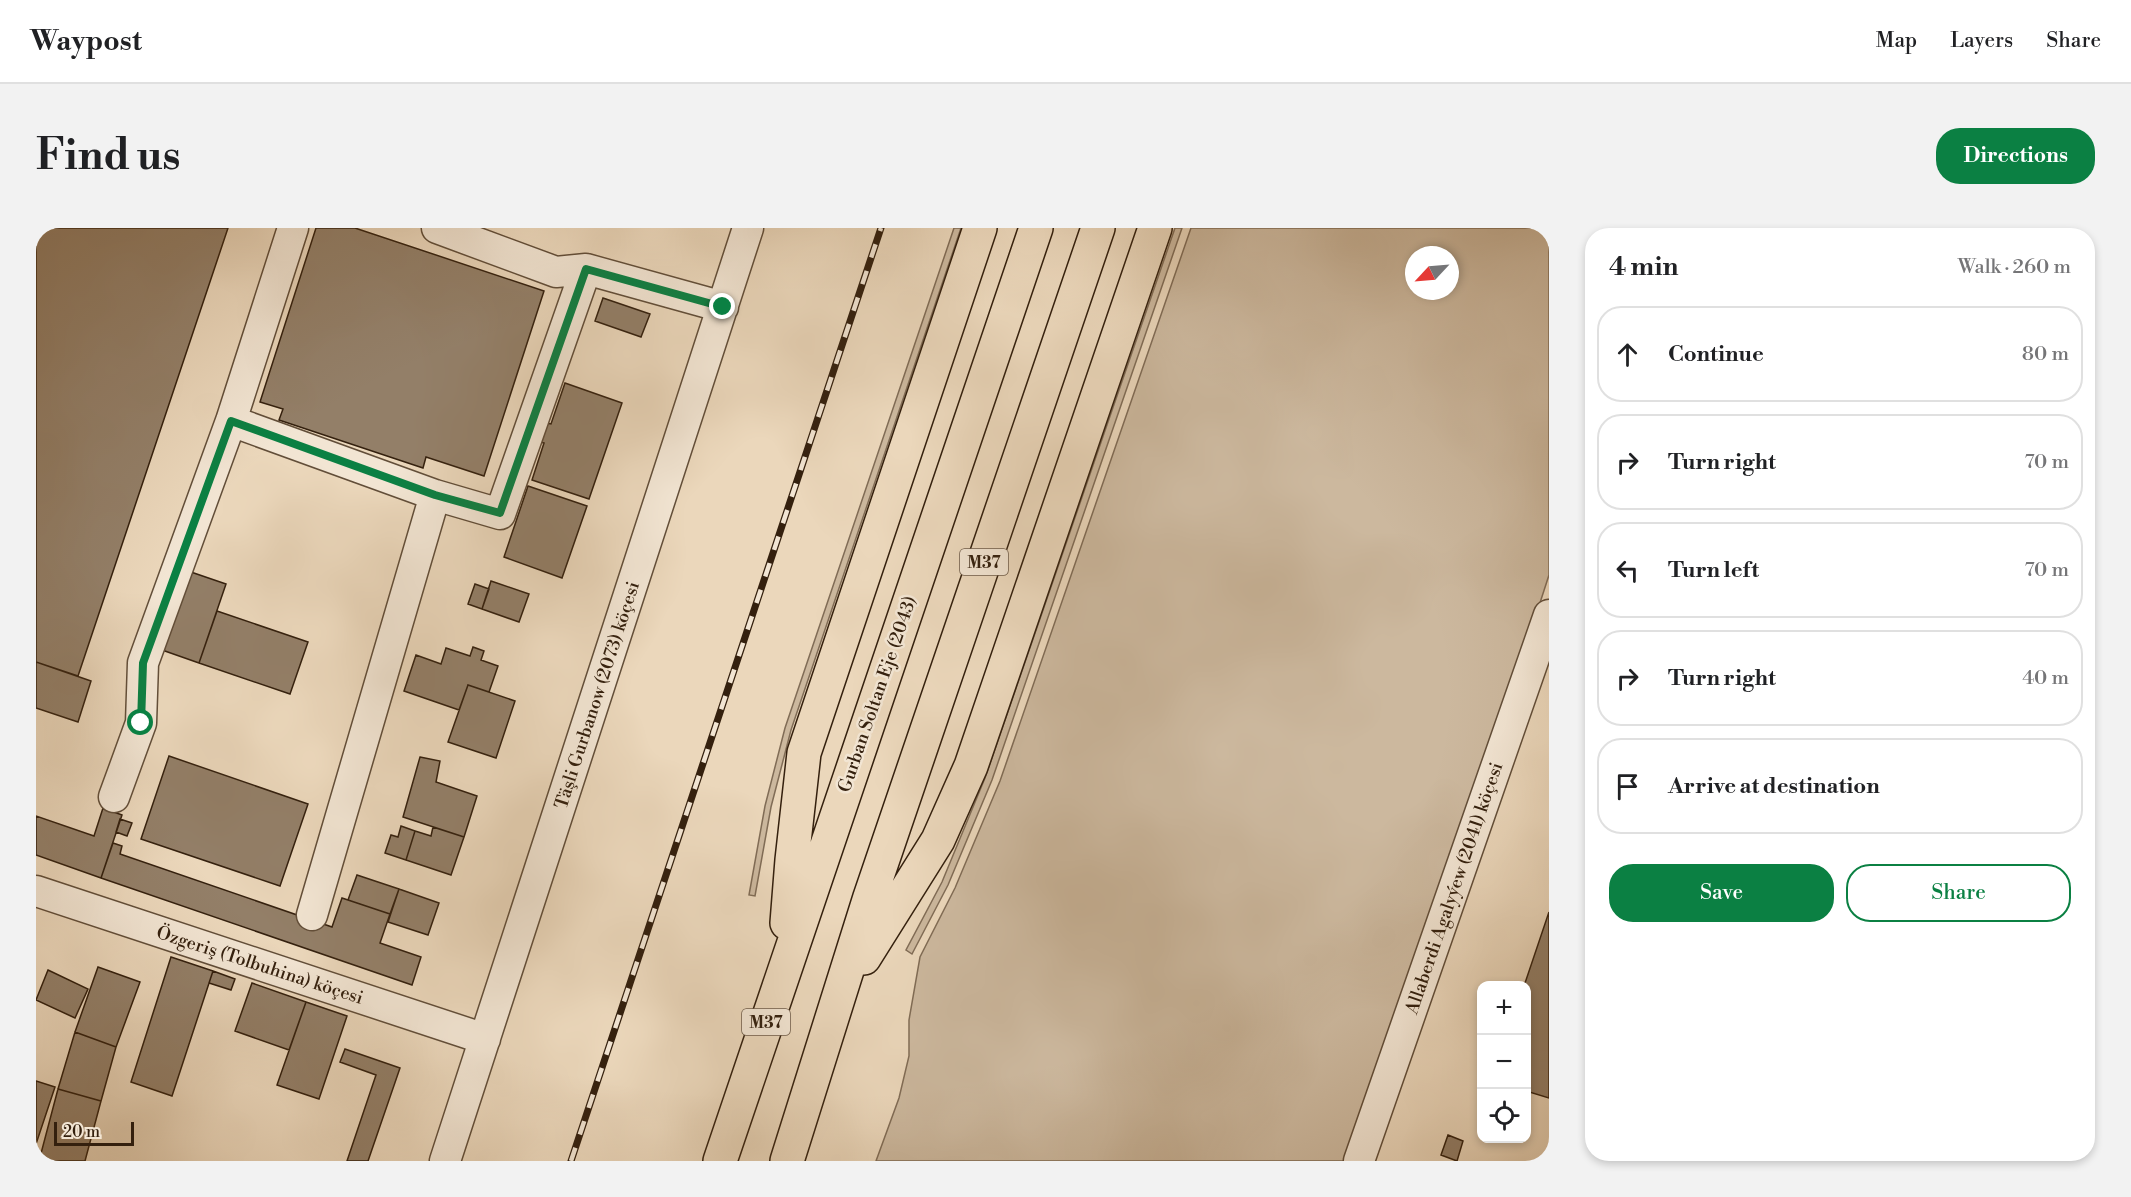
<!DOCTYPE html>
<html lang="en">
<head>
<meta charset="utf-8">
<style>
  :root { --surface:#fff; --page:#f2f2f2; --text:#202124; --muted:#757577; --line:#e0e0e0; --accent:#0b8043 }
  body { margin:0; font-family:"Libre Bodoni",serif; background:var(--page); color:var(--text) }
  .controls { position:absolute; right:18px; bottom:18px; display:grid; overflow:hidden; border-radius:12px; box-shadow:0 3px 9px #0003 }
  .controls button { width:54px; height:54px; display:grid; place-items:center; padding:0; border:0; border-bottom:2px solid var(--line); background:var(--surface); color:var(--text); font:30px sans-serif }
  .compass { position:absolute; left:1369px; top:18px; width:54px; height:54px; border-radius:50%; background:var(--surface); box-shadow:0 3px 9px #0003; rotate:244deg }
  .scale { position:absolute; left:18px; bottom:15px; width:80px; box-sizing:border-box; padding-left:6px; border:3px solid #34200e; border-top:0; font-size:16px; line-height:21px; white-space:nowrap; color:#34200e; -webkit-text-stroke:4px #f2e5d3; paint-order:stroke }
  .stop { position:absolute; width:18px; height:18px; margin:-14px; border:4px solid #0b8043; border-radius:50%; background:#fff }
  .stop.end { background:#0b8043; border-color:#fff; box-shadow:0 2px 6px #0008 }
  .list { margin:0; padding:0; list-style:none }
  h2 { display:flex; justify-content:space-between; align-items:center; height:78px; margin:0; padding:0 24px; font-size:26px }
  h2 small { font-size:20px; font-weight:400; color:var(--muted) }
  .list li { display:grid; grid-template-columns:39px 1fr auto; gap:18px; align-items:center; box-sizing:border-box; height:96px; margin:0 12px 12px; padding:0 12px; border:2px solid var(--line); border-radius:24px }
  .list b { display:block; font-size:22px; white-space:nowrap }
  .list em { font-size:20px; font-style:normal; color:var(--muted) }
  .actions { display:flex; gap:12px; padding:18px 24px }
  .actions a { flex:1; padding:14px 0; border:2px solid var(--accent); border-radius:24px; text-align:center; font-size:21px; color:var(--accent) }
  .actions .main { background:var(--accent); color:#fff }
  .icon { flex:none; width:33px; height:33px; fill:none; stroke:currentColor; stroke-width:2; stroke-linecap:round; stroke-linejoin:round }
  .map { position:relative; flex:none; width:1513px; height:933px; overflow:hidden; border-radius:24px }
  header { display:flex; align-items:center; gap:36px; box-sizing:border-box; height:84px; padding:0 30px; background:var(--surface); border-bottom:2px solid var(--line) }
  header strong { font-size:28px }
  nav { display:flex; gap:33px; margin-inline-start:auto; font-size:21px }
  .intro { display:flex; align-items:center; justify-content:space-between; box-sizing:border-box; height:144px; padding:0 36px }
  h1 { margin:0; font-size:42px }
  .button { padding:15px 27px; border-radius:24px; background:var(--accent); color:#fff; font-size:21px; font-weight:700 }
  main { display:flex; gap:36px; padding:0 36px }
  aside { flex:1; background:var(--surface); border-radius:24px; box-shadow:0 3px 9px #0003 }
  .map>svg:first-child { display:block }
  .green { fill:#ccb89e; stroke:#806c56; stroke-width:1.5; fill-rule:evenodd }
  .building { fill:#937f68; stroke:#34200e; stroke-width:1.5 }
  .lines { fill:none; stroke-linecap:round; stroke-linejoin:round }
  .minor-casing { stroke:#624e39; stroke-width:33 }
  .highway-casing { stroke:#34200e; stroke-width:36 }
  .minor { stroke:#f2e5d3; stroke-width:30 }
  .highway { stroke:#ebd7bb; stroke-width:33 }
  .rail-casing { stroke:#34200e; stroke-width:7 }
  .rail { stroke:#f2e5d3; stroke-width:4.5; stroke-dasharray:14; stroke-linecap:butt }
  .route { stroke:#0b8043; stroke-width:8 }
  .labels { text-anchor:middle; stroke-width:5; stroke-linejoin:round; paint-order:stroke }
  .shield { fill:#f2e5d3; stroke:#6d5b49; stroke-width:1.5 }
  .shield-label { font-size:16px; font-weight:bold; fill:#34200e }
  .street-label { font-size:18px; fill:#34200e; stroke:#f2e5d3 }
</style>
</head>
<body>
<header>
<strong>Waypost</strong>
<nav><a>Map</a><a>Layers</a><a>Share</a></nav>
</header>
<div class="intro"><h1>Find us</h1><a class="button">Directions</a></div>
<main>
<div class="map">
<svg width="1513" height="933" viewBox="0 0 1513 933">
  <rect width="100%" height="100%" fill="#ebd7bb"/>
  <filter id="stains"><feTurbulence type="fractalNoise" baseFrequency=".00333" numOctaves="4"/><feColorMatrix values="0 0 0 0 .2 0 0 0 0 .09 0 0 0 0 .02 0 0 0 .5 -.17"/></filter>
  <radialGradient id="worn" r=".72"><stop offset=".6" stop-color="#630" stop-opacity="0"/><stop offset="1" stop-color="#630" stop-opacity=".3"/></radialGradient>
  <!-- green -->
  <path class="green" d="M918,0H925L755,502L735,579L719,668L713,667L729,578L749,500Z
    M1139,0H1146L956,552L912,657L876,726L870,722L906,654L949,550Z
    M1155,0H1513V347L1489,421L1309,933H840L863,870L873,828V792L884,729L919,660L964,553ZM1378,27H1414V63H1378Z"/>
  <!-- building -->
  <path class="building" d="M0,0H192L42,448L0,434Z
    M280,0H319L508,63L448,248L390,229L387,240L243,192L247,181L224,174Z
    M567,70L614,86L605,109L559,93Z
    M529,155L586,175L553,271L496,252L508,215L504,214L510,195L515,196Z
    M492,258L551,278L526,350L468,329Z
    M152,343L190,356L163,435L126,422Z
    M455,353L493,366L483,394L446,381Z
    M439,356L453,361L446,381L432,376Z
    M181,383L272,414L254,466L163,435Z
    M437,419L448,423L445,432L462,438L453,464L432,457L423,482L368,463L380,427L405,436L410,420L434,428Z
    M0,434L55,453L42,494L0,480Z
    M432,457L479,473L460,530L412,514Z
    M133,528L272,576L244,658L105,611Z
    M384,529L404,533L400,554L441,568L428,609L367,589Z
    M67,580L86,587L65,650L0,627V588L58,608Z
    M84,591L96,595L91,608L80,604Z
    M365,598L379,603L370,632L349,625L355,607L362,609Z
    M397,599L428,609L415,647L370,632L379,603L395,608Z
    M77,615L86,618L84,626L296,699L306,670L354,686L344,715L385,729L376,757L65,650Z
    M321,647L363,661L354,686L312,672Z
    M363,661L403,675L392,707L352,694Z
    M1513,684V870L1490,863V758H1488Z
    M135,729L177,743L136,868L95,854Z
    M62,739L104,754L80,819L39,804Z
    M12,742L52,761L39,790L0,772Z
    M177,743L199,751L195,762L173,755Z
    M216,755L270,774L253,822L199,803Z
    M270,774L311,788L283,871L241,857Z
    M39,804L80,819L65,873L22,861Z
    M309,821L364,840L332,933H311L340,847L304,834Z
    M0,853L19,859L0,916Z
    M22,861L65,873L49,933H3Z
    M1412,907L1427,913L1421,933L1405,927Z"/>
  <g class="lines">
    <!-- minor casing -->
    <g class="minor-casing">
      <path id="minor" d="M401,0L520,44L550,41L687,79
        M195,193L399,267
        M78,569L105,495L107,435L195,193L257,0
        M0,663L449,811
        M276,687L399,267L464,286L550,41
        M409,933L712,0
        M1323,933L1513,387"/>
    </g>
    <!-- highway casing -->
    <g class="highway-casing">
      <path id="highway" d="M751,695L756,632L768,525L944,0
        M828,730L902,612L935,538L1119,0
        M684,933L1000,0
        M751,933L834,669L1062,0"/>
    </g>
    <!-- minor -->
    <use href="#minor" class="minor"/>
    <!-- highway -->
    <use href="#highway" class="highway"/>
    <!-- rail casing -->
    <g class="rail-casing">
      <path id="rail" d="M535,933L845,0"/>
    </g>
    <!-- rail -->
    <use href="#rail" class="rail"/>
  </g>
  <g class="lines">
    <!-- route -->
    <path class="route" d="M105,495L107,435L195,193L399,267L464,285L550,41L687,79"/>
  </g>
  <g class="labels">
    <!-- shield labels -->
    <g class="shield">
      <rect x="924" y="321" width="48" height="26" rx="4.5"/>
      <rect x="706" y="781" width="48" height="26" rx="4.5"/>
    </g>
    <g class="shield-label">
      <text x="948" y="340">M37</text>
      <text x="730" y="800">M37</text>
    </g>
    <!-- street labels -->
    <g class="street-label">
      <text transform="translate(841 466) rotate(-71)" y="6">Gurban Soltan Eje (2043)</text>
      <text transform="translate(561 467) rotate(-72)" y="6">Täşli Gurbanow (2073) köçesi</text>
      <text transform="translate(1418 660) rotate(-71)" y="6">Allaberdi Agalyýew (2041) köçesi</text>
      <text transform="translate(224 737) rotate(18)" y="6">Özgeriş (Tolbuhina) köçesi</text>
    </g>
  </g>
  <rect width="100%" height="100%" filter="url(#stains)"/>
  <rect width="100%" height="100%" fill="url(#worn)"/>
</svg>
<div class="controls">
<button>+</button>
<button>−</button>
<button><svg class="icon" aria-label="locate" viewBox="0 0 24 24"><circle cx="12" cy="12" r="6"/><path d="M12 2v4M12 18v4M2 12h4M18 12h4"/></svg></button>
</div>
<svg class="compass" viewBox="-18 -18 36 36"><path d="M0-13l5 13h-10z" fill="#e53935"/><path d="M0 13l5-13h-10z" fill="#757577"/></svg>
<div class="scale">20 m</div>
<div class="stop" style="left:105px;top:495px"></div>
<div class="stop end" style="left:687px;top:79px"></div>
</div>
<aside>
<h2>4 min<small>Walk · 260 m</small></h2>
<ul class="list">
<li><svg class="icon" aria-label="ahead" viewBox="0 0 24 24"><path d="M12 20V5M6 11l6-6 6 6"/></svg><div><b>Continue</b></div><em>80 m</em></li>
<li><svg class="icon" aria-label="right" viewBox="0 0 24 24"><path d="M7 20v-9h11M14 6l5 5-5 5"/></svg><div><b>Turn right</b></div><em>70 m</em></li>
<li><svg class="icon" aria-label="left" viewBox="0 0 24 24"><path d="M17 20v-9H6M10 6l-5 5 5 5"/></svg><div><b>Turn left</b></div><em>70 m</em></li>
<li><svg class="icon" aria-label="right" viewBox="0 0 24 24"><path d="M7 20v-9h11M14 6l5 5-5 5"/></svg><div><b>Turn right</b></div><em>40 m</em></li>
<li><svg class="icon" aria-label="arrive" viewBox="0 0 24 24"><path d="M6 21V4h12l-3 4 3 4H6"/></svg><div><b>Arrive at destination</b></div></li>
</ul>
<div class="actions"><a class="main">Save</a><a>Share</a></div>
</aside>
</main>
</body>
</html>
